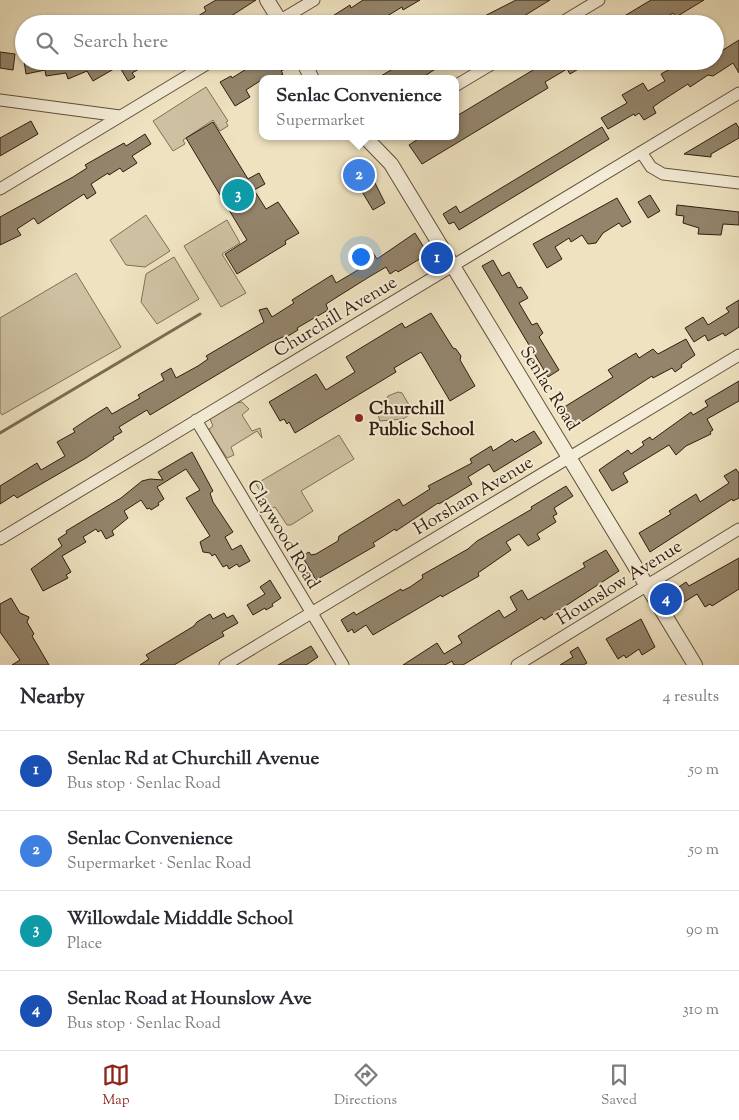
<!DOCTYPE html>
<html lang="en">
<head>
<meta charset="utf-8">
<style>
  :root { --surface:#fff; --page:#f2f2f3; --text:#2b2b33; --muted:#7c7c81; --line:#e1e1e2; --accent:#8f2418 }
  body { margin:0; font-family:"Sorts Mill Goudy",serif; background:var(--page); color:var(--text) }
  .you { position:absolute; left:360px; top:256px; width:18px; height:18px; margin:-12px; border:4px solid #fff; border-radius:50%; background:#1a73e8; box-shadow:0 0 0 8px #1a73e833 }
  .badge { display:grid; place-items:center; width:32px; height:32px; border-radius:50%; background:var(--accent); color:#fff; font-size:16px; font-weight:700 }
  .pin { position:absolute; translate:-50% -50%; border:2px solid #fff; box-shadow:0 1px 5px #0006 }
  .popup { position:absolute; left:259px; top:75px; width:200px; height:65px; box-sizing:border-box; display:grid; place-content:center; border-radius:10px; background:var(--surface); filter:drop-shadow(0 1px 4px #0005); font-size:16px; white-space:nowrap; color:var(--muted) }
  .popup b { font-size:19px; color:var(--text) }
  .popup::after { content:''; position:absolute; left:50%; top:100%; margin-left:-10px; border:10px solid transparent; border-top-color:var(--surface) }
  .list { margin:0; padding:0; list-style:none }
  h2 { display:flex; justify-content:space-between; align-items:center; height:65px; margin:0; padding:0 20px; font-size:21px }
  h2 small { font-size:16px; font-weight:400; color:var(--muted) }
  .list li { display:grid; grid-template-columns:32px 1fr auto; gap:15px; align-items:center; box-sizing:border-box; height:80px; padding:0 20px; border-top:1px solid var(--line) }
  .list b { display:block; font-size:19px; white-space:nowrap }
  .list p { margin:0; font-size:16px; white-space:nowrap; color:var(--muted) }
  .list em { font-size:16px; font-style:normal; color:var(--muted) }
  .icon { flex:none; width:28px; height:28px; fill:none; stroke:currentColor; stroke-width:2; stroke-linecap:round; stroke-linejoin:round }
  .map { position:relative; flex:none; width:739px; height:665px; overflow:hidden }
  .search { position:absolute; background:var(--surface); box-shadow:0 1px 4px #0004; left:15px; right:15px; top:15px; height:55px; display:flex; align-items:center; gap:12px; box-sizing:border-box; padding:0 18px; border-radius:28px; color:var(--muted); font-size:19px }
  .sheet { height:385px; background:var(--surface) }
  nav { display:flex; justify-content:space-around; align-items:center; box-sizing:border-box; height:70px; border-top:1px solid var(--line); background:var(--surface); font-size:14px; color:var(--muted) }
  nav a { display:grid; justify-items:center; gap:2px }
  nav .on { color:var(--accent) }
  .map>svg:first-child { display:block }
  .green { fill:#cec1a2; stroke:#7f7058 }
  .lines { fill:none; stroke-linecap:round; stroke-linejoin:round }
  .stream { stroke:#7b6b54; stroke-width:3 }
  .building { fill:#93846b; stroke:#301e0e }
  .minor-casing { stroke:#604f3a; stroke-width:13 }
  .tertiary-casing { stroke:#604f3a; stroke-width:16 }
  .minor { stroke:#f4ecd6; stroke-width:11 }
  .tertiary { stroke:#f4ecd6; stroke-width:14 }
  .poi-dot { fill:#8f2418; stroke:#f4ecd6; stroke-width:2 }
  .labels { text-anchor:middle; stroke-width:4; stroke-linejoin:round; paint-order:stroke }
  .street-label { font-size:18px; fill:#301e0e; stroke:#f4ecd6 }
  .poi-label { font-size:18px; font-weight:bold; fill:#301e0e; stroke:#f4ecd6; text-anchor:start }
</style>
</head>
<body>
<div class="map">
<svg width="739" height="665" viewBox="0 0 739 665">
  <rect width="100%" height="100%" fill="#eee2c0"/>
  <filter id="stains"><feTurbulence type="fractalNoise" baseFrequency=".004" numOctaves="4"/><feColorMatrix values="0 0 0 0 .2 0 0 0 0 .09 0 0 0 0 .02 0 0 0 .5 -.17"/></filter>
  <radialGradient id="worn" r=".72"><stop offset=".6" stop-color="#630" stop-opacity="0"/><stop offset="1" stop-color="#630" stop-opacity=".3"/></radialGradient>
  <!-- green -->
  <path class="green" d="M206,87L228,121L226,122L228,126L220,131L213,120L183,140L185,144L173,151L153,121Z
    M146,215L170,251L145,267L126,265L110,240Z
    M227,220L240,243L222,254L246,293L221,307L184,246Z
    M174,257L199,299L157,324L141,302L146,274Z
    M76,273L121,347L2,415L0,412V318Z
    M398,392L402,393L412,410L411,414L403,419L380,421L378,415L388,396Z
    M242,402L249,409L242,415L252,431L260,428L262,438L257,431L231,447L234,455L227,458L210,432L209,429L213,426L210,419L236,403Z
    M339,435L354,459L301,491L313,511L291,525H287L275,507L271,509L256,484Z"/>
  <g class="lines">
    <!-- stream -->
    <path class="stream" d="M0,433L200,314"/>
  </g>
  <!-- building -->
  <path class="building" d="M216,0H256L228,18L229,20L223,24H198L195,18L206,11L204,7Z
    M363,0H420L403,10L402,7L374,24H320L350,5L351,8Z
    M516,0H550L511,24H469Z
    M651,0H704L676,17L673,13L655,24H611Z
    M739,40V73L733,63L713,76L708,75L690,87L688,84L660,102L653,107L656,113L644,120L639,113L635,116L634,114L608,129L601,118L627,103L622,95L643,83L648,91L665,81L661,74L672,68L673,70L688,61H715V55Z
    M0,52L15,54L13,70L0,68Z
    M24,61H153L132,73L135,77L128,81L119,66L93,81L87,71L68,79L66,73L46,76L45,70L26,74Z
    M259,61H280L285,69L281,71L283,74L275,79H263L246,90L250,97L235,106L220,82L231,76L232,78Z
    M406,61H448L420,79H376Z
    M548,61H592L570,74L567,69L545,82L548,88L422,164L409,145L423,136H455V117Z
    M31,121L38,134L0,156V138Z
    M213,122L248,179L259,173L265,184L254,190L266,209L278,202L299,233L285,241L286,244L237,274L225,254L247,240L186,138Z
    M736,123L739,128V138L711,154V157L684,154Z
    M602,127L609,139L459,230L454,222L449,224L443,214L456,206L460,213Z
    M145,134L151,144L132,156L137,163L123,172L120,168L109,175L108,173L91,184L96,193L87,199L84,194L38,224L34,218L17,229L21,235L0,245V217L73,177L87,168L85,165L106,153L124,143L126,146Z
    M369,164L375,174L372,177L385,203L373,210L358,185L355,187L347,175L360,167L361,169Z
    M650,195L660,211L648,218L638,202Z
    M617,198L631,222L622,227L619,223L603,233L596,243L588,244L582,235L571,242L569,238L555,247L562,259L547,268L533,244Z
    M677,205L739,212V225L723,224L721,235L698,234L699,228L683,223L684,216L676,215Z
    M415,233L428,254L398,272L396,270L390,274L386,267L369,277L326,304L328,310L297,328L298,330L288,336L287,335L270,343L150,415L147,410L132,419L119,427L122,432L113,437L114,439L86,458L17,498L14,495L0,504V486L37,463L41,470L65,456L57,442L75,432L73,429L91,417L107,407L112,414L140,398L138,395L164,380L161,374L171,368L176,378L198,366L208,359L206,356L264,322L259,310L267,308L272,317L294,303L292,300L332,275L336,283L363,267L358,260L372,251L377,259Z
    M493,260L502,276L509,272L518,288L521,287L528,298L519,303L532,325L537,323L543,333L539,337L559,370L548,377L482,266Z
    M739,300V327L725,336L723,333L708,341L705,335L694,342L685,328L703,317L708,325L729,312L726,308Z
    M431,313L453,348L456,349L461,356L460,360L475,386L450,401L421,352L394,368L396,372L295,433L289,422L287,424L284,419L280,421L269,402L316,374L326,390L355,372L346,357L402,323L405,328Z
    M686,339L695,355L681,365L682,367L675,372L672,368L653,378L652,376L572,428L561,409L613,377L608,370L636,353L639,358L653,349L658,354Z
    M739,381V401L707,419L713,430L710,432L711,434L686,446L676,455L669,445L623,473L628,482L612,491L599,470L606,465L628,450L631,454L644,445L642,442L650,437L652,440L691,412L693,415L708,406L705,401Z
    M534,431L542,443L494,472L489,464L468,477L472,484L439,504L438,503L396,531L395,529L373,543L375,546L316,580L302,556L309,552L311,555L316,554L338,541L339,536L399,499L403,506L430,489L428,486L472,463L470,459L491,446L493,451L512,439L515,442Z
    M192,452L213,491L210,493L213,502L233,532L225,537L232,550L241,545L250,561L239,567L237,564L229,569L227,565L223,567L215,554L212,556L210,553L203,552L200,542L210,536L186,498L200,490L186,469L157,487L164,499L158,503L159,505L151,510L150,508L147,509L141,500L124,511L128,518L112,531L114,535L106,539L101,530L98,532L96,529L83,537L86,542L62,556L71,572L66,575L68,578L43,591L31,569L62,546L58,539L67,533L66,531L121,498L142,481L150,479L163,480L158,472Z
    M736,469L739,473V498L733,501L732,499L650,552L639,533L671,514L669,511L696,494L700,502L729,483L724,476Z
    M566,486L573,496L554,508L557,514L553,516L556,522L537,534L540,539L528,546L519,534L506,542L511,550L478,573L479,576L442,597L441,595L373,635L366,625L354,633L352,629L348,632L341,620L354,612L356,615L401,589L402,591L410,587L423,578L422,575L468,549L477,541L532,509L531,507Z
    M606,550L619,571L544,620L542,617L463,665H454L452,661L445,665H403L437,643L444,654L462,643L458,636L499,610L504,618L517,610L510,597L522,590L528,600L585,567L583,563Z
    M739,558V589L712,606L710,604L705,607L697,594L681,604L673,591L686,582L689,586Z
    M270,580L281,598L272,604L273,606L266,610L265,608L253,615L247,605L265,594L260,587Z
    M11,598L20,613L29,617L27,622L34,634L32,636L49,665H12L20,660L0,632V604Z
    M224,613L227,618L233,615L238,623L222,632L224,636L220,638L174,665H140L149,659L146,655L194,626L197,622L210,614L213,619Z
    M641,619L655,647L642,655L639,649L626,658L624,655L618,659L606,639Z
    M311,646L318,657L306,665H278Z
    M578,647L587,663L583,665H560L573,657L570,652Z"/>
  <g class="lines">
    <!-- minor casing -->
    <g class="minor-casing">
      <path id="minor" d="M274,24L314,0
        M559,24L599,0
        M455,86L497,61
        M0,100L120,116
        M641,152L651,167L663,174L739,183
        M0,189L212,61
        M196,420L343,665
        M0,539L739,93
        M225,665L739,355
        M517,665L739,529"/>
    </g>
    <!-- tertiary casing -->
    <g class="tertiary-casing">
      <path id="tertiary" d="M267,0L282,24
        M303,61L312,79
        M364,136L391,164L695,665"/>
    </g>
    <!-- minor -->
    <use href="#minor" class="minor"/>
    <!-- tertiary -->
    <use href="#tertiary" class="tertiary"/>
  </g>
  <!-- markers -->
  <circle class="poi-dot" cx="359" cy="418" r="5"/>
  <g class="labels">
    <!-- street labels -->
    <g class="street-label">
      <text transform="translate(335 316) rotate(-31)" y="6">Churchill Avenue</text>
      <text transform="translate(550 388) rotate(58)" y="6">Senlac Road</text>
      <text transform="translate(473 495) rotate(-31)" y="6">Horsham Avenue</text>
      <text transform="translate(284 534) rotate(59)" y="6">Claywood Road</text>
      <text transform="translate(619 582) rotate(-32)" y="6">Hounslow Avenue</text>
    </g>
    <!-- poi labels -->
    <g class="poi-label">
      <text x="369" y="414">Churchill<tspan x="369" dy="21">Public School</tspan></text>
    </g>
  </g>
  <rect width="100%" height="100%" filter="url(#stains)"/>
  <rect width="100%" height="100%" fill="url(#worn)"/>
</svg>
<div class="you"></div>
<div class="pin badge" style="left:437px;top:258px;background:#1a4fb4">1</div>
<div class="pin badge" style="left:359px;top:175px;background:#3f7fe0">2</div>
<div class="popup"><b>Senlac Convenience</b>Supermarket</div>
<div class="pin badge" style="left:238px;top:195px;background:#0f9aa8">3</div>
<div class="pin badge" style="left:666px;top:599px;background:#1a4fb4">4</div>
<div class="search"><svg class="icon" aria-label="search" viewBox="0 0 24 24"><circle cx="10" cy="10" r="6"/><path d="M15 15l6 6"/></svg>Search here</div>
</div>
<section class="sheet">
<h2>Nearby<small>4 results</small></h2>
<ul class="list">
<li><span class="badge" style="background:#1a4fb4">1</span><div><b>Senlac Rd at Churchill Avenue</b><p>Bus stop · Senlac Road</p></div><em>50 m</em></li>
<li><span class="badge" style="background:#3f7fe0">2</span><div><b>Senlac Convenience</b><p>Supermarket · Senlac Road</p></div><em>50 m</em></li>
<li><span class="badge" style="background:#0f9aa8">3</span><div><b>Willowdale Midddle School</b><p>Place</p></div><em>90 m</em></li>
<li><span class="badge" style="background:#1a4fb4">4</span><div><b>Senlac Road at Hounslow Ave</b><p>Bus stop · Senlac Road</p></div><em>310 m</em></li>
</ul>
</section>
<nav>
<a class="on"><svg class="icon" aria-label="map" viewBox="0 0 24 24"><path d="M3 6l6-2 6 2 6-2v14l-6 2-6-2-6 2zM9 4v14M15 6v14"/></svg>Map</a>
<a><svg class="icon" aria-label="directions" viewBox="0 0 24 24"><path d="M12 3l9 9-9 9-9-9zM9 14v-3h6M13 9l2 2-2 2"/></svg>Directions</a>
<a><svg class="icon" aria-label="saved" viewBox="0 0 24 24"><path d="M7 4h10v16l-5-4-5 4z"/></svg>Saved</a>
</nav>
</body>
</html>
